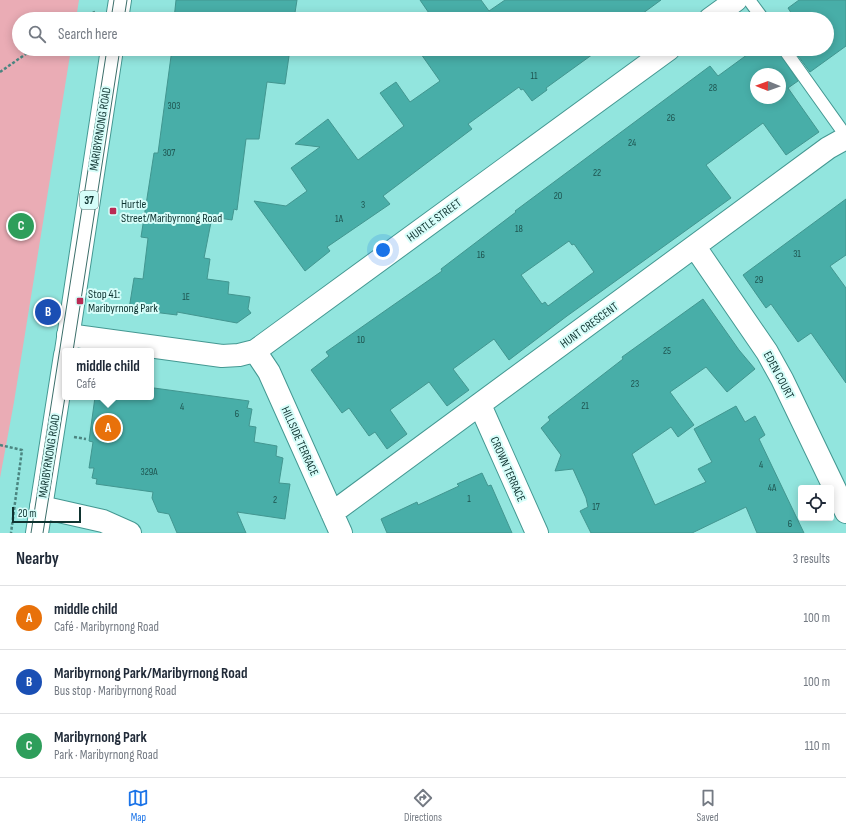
<!DOCTYPE html>
<html lang="en">
<head>
<meta charset="utf-8">
<style>
  :root { --surface:#fff; --page:#f6f6f7; --text:#1f2937; --muted:#747a83; --line:#e0e1e3; --accent:#1a73e8 }
  body { margin:0; font-family:"Sofia Sans Condensed",sans-serif; background:var(--page); color:var(--text) }
  .controls { position:absolute; right:12px; bottom:12px; display:grid; overflow:hidden; border-radius:4px; box-shadow:0 2px 10px #0003 }
  .controls button { width:36px; height:36px; display:grid; place-items:center; padding:0; border:0; border-bottom:1px solid var(--line); background:var(--surface); color:var(--text); font:20px sans-serif }
  .compass { position:absolute; left:750px; top:68px; width:36px; height:36px; border-radius:50%; background:var(--surface); box-shadow:0 2px 10px #0003; rotate:271deg }
  .scale { position:absolute; left:12px; bottom:10px; width:69px; box-sizing:border-box; padding-left:4px; border:2px solid #0f3330; border-top:0; font-size:11px; line-height:14px; white-space:nowrap; color:#0f3330; -webkit-text-stroke:3px #d6fdf9; paint-order:stroke }
  .you { position:absolute; left:383px; top:250px; width:14px; height:14px; margin:-10px; border:3px solid #fff; border-radius:50%; background:#1a73e8; box-shadow:0 0 0 6px #1a73e833 }
  .badge { display:grid; place-items:center; width:26px; height:26px; border-radius:50%; background:var(--accent); color:#fff; font-size:13px; font-weight:700 }
  .pin { position:absolute; translate:-50% -50%; border:2px solid #fff; box-shadow:0 1px 4px #0006 }
  .popup { position:absolute; left:62px; top:348px; width:92px; height:52px; box-sizing:border-box; display:grid; place-content:center; border-radius:4px; background:var(--surface); filter:drop-shadow(0 1px 3px #0005); font-size:13px; white-space:nowrap; color:var(--muted) }
  .popup b { font-size:15px; color:var(--text) }
  .popup::after { content:''; position:absolute; left:50%; top:100%; margin-left:-8px; border:8px solid transparent; border-top-color:var(--surface) }
  .list { margin:0; padding:0; list-style:none }
  h2 { display:flex; justify-content:space-between; align-items:center; height:52px; margin:0; padding:0 16px; font-size:17px }
  h2 small { font-size:13px; font-weight:400; color:var(--muted) }
  .list li { display:grid; grid-template-columns:26px 1fr auto; gap:12px; align-items:center; box-sizing:border-box; height:64px; padding:0 16px; border-top:1px solid var(--line) }
  .list b { display:block; font-size:15px; white-space:nowrap }
  .list p { margin:0; font-size:13px; white-space:nowrap; color:var(--muted) }
  .list em { font-size:13px; font-style:normal; color:var(--muted) }
  .icon { flex:none; width:22px; height:22px; fill:none; stroke:currentColor; stroke-width:2; stroke-linecap:round; stroke-linejoin:round }
  .map { position:relative; flex:none; width:846px; height:533px; overflow:hidden }
  .search { position:absolute; background:var(--surface); box-shadow:0 2px 10px #0003; left:12px; right:12px; top:12px; height:44px; display:flex; align-items:center; gap:10px; box-sizing:border-box; padding:0 14px; border-radius:22px; color:var(--muted); font-size:15px }
  .sheet { height:244px; background:var(--surface) }
  nav { display:flex; justify-content:space-around; align-items:center; box-sizing:border-box; height:56px; border-top:1px solid var(--line); background:var(--surface); font-size:11px; color:var(--muted) }
  nav a { display:grid; justify-items:center; gap:2px }
  nav .on { color:var(--accent) }
  .map>svg:first-child { display:block }
  .green { fill:#eaacb5 }
  .building { fill:#48aea8; stroke:#429690; fill-rule:evenodd }
  .lines { fill:none; stroke-linecap:round; stroke-linejoin:round }
  .lane-casing { stroke:#449892; stroke-width:14 }
  .street-casing { stroke:#449892; stroke-width:24 }
  .primary-casing { stroke:#449892; stroke-width:24 }
  .path { stroke:#4b8580; stroke-width:2.5; stroke-dasharray:3 2; stroke-linecap:butt }
  .lane { stroke:#fff; stroke-width:12 }
  .street { stroke:#fff; stroke-width:22 }
  .primary { stroke:#fff; stroke-width:22 }
  .tram { stroke:#3b6e6a; stroke-width:1 }
  .poi-dot { fill:#ba2a54; stroke:#d6fdf9; stroke-width:1.5 }
  .labels { text-anchor:middle; stroke-width:4; stroke-linejoin:round; paint-order:stroke }
  .number-label { font-size:10px; fill:#1d524e }
  .shield { fill:#d6fdf9; stroke:#4b706c; stroke-width:1 }
  .shield-label { font-size:11px; font-weight:bold; fill:#0f3330 }
  .street-label { font-size:12px; fill:#0f3330; stroke:#d6fdf9 }
  .poi-label { font-size:12px; fill:#0f3330; stroke:#d6fdf9; text-anchor:start }
</style>
</head>
<body>
<div class="map">
<svg width="846" height="533" viewBox="0 0 846 533">
  <rect width="100%" height="100%" fill="#92e5de"/>
  <!-- green -->
  <path class="green" d="M0,0H79L76,19H19V49H71L14,402L0,478Z"/>
  <!-- building -->
  <path class="building" d="M176,0H297L294,19H174Z
    M420,0H481L489,11L505,0H661L635,19H433Z
    M799,0H846V46L810,72L793,49H827V19H795L788,8Z
    M172,49H290L285,84L267,82L259,139H246L237,210L234,209L232,220L212,217L204,258L210,259L207,279L229,282L228,294L250,297L248,309L251,313L237,323L177,312V315L129,309L134,278L143,279L148,238L141,237L154,153H158Z
    M428,49H600L546,88L547,90L532,101L523,89L521,90L519,87L468,124L472,129L383,196L390,204L327,247L330,251L305,271L254,201L286,206L307,191L291,168L320,147L295,144L328,119L358,160L404,126L380,93L396,82L410,102L440,81L421,54Z
    M755,49H777L798,81L788,88L819,132L786,155L763,123L706,165L731,198L567,316L509,360L494,339L453,369L469,390L447,406L429,382L390,410L407,434L387,449L375,432L369,436L349,408L342,413L311,370L329,356L326,352L442,271L441,269L516,212L515,211L710,66L718,76ZM756,74H780V98H756ZM569,241L572,245L574,244L594,272L548,306L545,302L542,304L521,275Z
    M846,199V255L830,266L846,288V383L811,333L798,342L771,304L766,308L743,275Z
    M703,299L739,350L755,369L727,392L706,367L670,392L694,425L678,437L671,427L632,454L655,505L706,482L698,469L712,462L694,429L736,406L745,422L755,416L765,435L759,439L804,533H757L746,507L692,533H591L580,511L588,507L586,498L573,469L555,471L561,455L541,428L550,420L548,417L623,359L622,357Z
    M154,388L249,401L247,408L252,409L249,426L256,427L254,442L277,446L276,456L283,458L279,483L290,484L285,519L237,512L246,533H177L169,514L158,512L152,498L153,492L96,484L97,479L92,478L94,468H89L93,442L89,441L95,397H151Z
    M482,473L488,486L491,485L512,533H387L381,519L417,502L418,505L459,486L457,484Z"/>
  <g class="lines">
    <!-- lane casing -->
    <g class="lane-casing">
      <path id="lane" d="M749,0L763,19
        M784,49L846,136"/>
    </g>
    <!-- street casing -->
    <g class="street-casing">
      <path id="street" d="M710,19L736,0
        M695,247L767,352L782,379L846,512
        M68,335L222,356L239,355L255,351L669,49
        M255,351L269,372L341,533
        M480,405L537,533
        M41,507L103,521L130,533
        M332,513L828,148L846,138"/>
    </g>
    <!-- primary casing -->
    <g class="primary-casing">
      <path id="primary" d="M117,19L120,0
        M66,351L112,49
        M37,533L65,355"/>
    </g>
    <!-- path -->
    <path class="path" d="M79,19L95,12
      M0,72L33,49
      M74,437L86,439
      M0,445L22,450L11,533"/>
    <!-- lane -->
    <use href="#lane" class="lane"/>
    <!-- street -->
    <use href="#street" class="street"/>
    <!-- primary -->
    <use href="#primary" class="primary"/>
    <!-- tram -->
    <path class="tram" d="M111,19L114,0
      M124,19L127,0
      M73,351L120,49
      M31,533L107,49
      M43,533L65,397"/>
  </g>
  <!-- markers -->
  <g class="poi-dot">
    <rect x="109" y="207" width="8" height="8" rx="2"/>
    <rect x="76" y="297" width="8" height="8" rx="2"/>
  </g>
  <g class="labels">
    <!-- number labels -->
    <g class="number-label">
      <text x="534" y="79">11</text>
      <text x="713" y="91">28</text>
      <text x="174" y="109">303</text>
      <text x="671" y="121">26</text>
      <text x="632" y="146">24</text>
      <text x="169" y="156">307</text>
      <text x="597" y="176">22</text>
      <text x="558" y="199">20</text>
      <text x="363" y="208">3</text>
      <text x="339" y="222">1A</text>
      <text x="519" y="232">18</text>
      <text x="797" y="257">31</text>
      <text x="481" y="258">16</text>
      <text x="759" y="283">29</text>
      <text x="186" y="300">1E</text>
      <text x="361" y="343">10</text>
      <text x="667" y="354">25</text>
      <text x="635" y="387">23</text>
      <text x="585" y="409">21</text>
      <text x="182" y="410">4</text>
      <text x="237" y="417">6</text>
      <text x="761" y="468">4</text>
      <text x="149" y="475">329A</text>
      <text x="772" y="491">4A</text>
      <text x="469" y="502">1</text>
      <text x="275" y="503">2</text>
      <text x="596" y="510">17</text>
      <text x="790" y="527">6</text>
    </g>
    <!-- shield labels -->
    <rect class="shield" x="80" y="191" width="18" height="18" rx="3"/>
    <g class="shield-label">
      <text x="89" y="204">37</text>
    </g>
    <!-- street labels -->
    <g class="street-label">
      <text transform="translate(100 129) rotate(-81)" y="4">MARIBYRNONG ROAD</text>
      <text transform="translate(434 220) rotate(-36)" y="4">HURTLE STREET</text>
      <text transform="translate(589 325) rotate(-36)" y="4">HUNT CRESCENT</text>
      <text transform="translate(779 375) rotate(62)" y="4">EDEN COURT</text>
      <text transform="translate(300 441) rotate(66)" y="4">HILLSIDE TERRACE</text>
      <text transform="translate(49 456) rotate(-81)" y="4">MARIBYRNONG ROAD</text>
      <text transform="translate(508 469) rotate(66)" y="4">CROWN TERRACE</text>
    </g>
    <!-- poi labels -->
    <g class="poi-label">
      <text x="121" y="208">Hurtle<tspan x="121" dy="14">Street/Maribyrnong Road</tspan></text>
      <text x="88" y="298">Stop 41:<tspan x="88" dy="14">Maribyrnong Park</tspan></text>
    </g>
  </g>
</svg>
<div class="controls">
<button><svg class="icon" aria-label="locate" viewBox="0 0 24 24"><circle cx="12" cy="12" r="6"/><path d="M12 2v4M12 18v4M2 12h4M18 12h4"/></svg></button>
</div>
<svg class="compass" viewBox="-18 -18 36 36"><path d="M0-13l5 13h-10z" fill="#e53935"/><path d="M0 13l5-13h-10z" fill="#747a83"/></svg>
<div class="scale">20 m</div>
<div class="you"></div>
<div class="pin badge" style="left:108px;top:428px;background:#e8710a">A</div>
<div class="popup"><b>middle child</b>Café</div>
<div class="pin badge" style="left:48px;top:312px;background:#1a4fb4">B</div>
<div class="pin badge" style="left:21px;top:226px;background:#2e9e5b">C</div>
<div class="search"><svg class="icon" aria-label="search" viewBox="0 0 24 24"><circle cx="10" cy="10" r="6"/><path d="M15 15l6 6"/></svg>Search here</div>
</div>
<section class="sheet">
<h2>Nearby<small>3 results</small></h2>
<ul class="list">
<li><span class="badge" style="background:#e8710a">A</span><div><b>middle child</b><p>Café · Maribyrnong Road</p></div><em>100 m</em></li>
<li><span class="badge" style="background:#1a4fb4">B</span><div><b>Maribyrnong Park/Maribyrnong Road</b><p>Bus stop · Maribyrnong Road</p></div><em>100 m</em></li>
<li><span class="badge" style="background:#2e9e5b">C</span><div><b>Maribyrnong Park</b><p>Park · Maribyrnong Road</p></div><em>110 m</em></li>
</ul>
</section>
<nav>
<a class="on"><svg class="icon" aria-label="map" viewBox="0 0 24 24"><path d="M3 6l6-2 6 2 6-2v14l-6 2-6-2-6 2zM9 4v14M15 6v14"/></svg>Map</a>
<a><svg class="icon" aria-label="directions" viewBox="0 0 24 24"><path d="M12 3l9 9-9 9-9-9zM9 14v-3h6M13 9l2 2-2 2"/></svg>Directions</a>
<a><svg class="icon" aria-label="saved" viewBox="0 0 24 24"><path d="M7 4h10v16l-5-4-5 4z"/></svg>Saved</a>
</nav>
</body>
</html>
